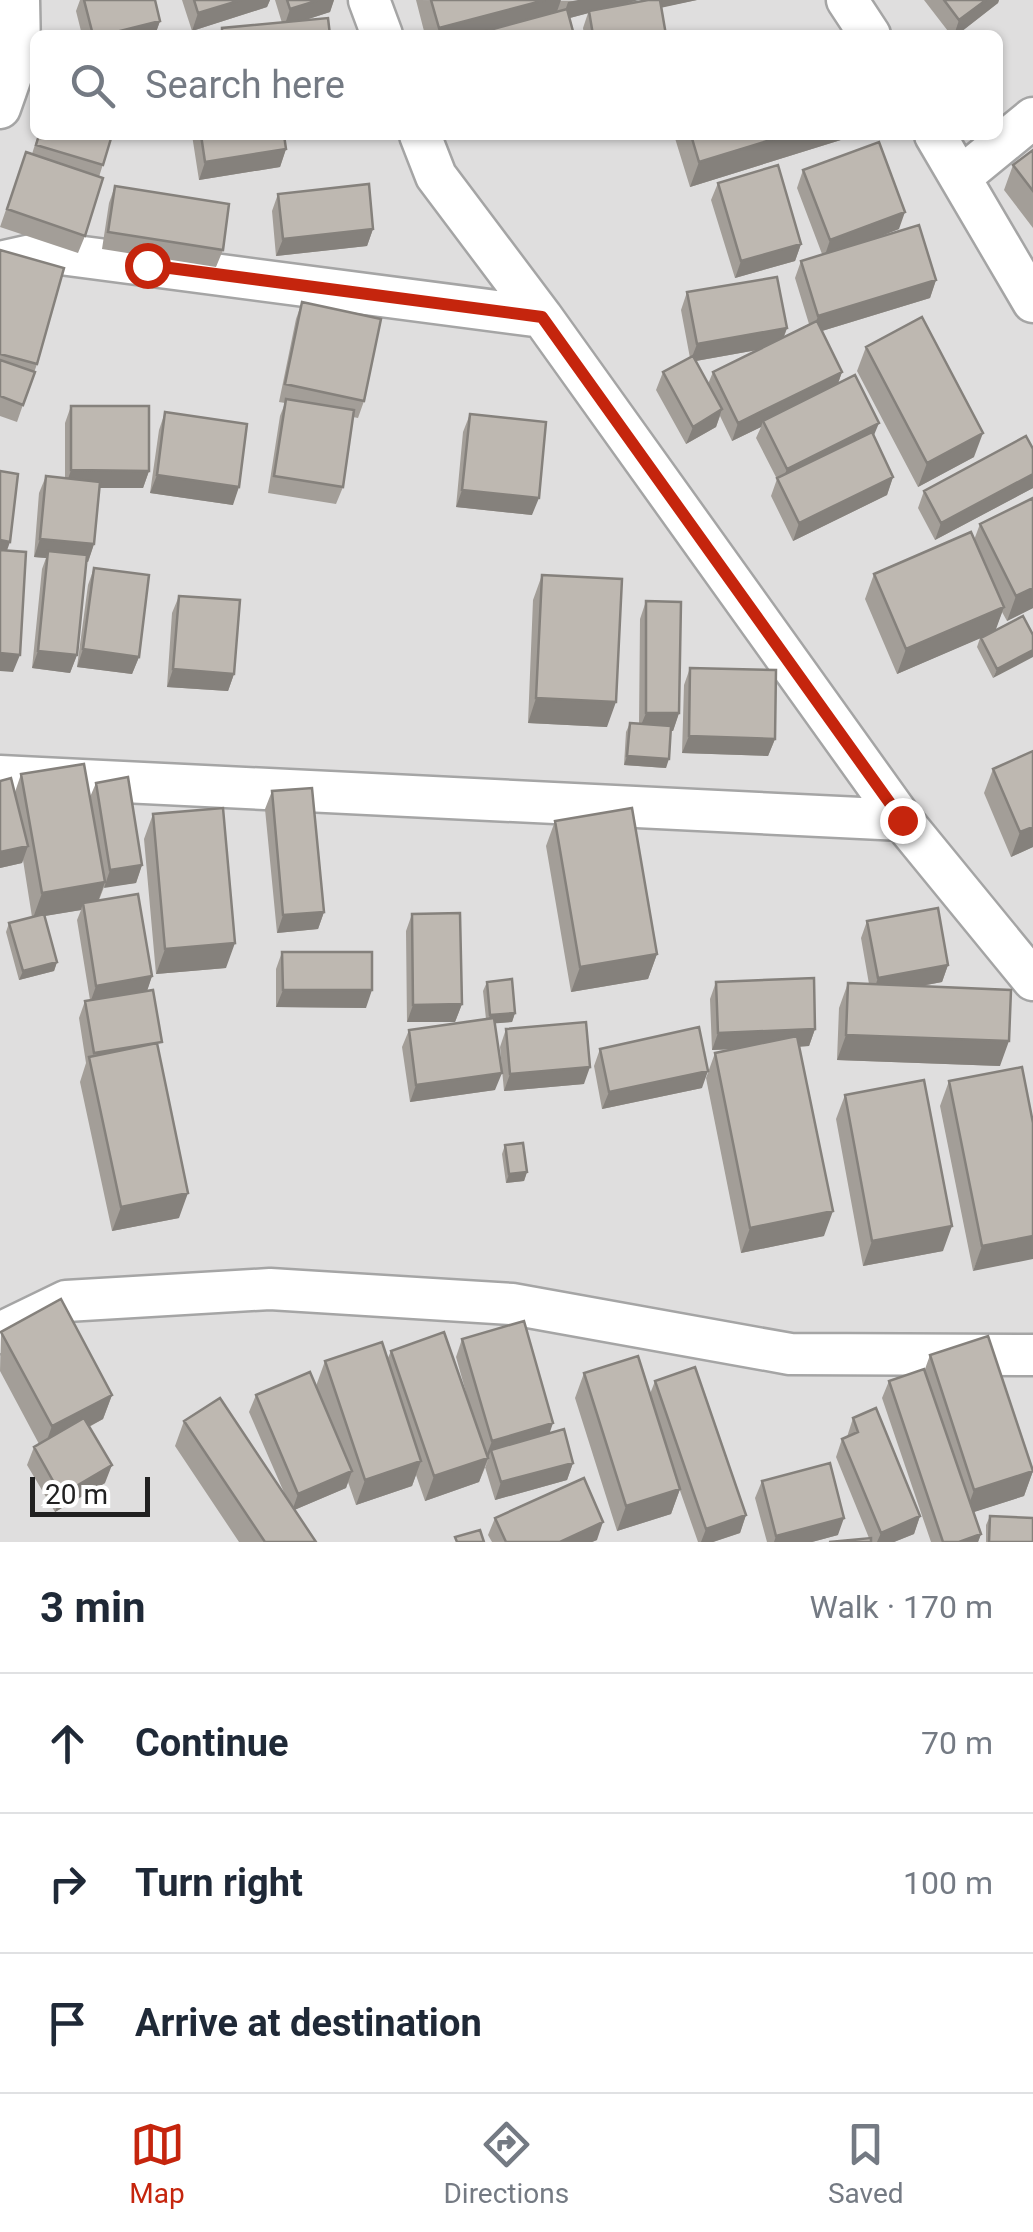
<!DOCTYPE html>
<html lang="en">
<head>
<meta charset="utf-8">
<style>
  :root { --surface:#fff; --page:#f2f2f3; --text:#1f2937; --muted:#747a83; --line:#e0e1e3; --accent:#c5250d }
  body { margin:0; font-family:Roboto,sans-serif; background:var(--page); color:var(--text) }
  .scale { position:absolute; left:30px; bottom:25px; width:120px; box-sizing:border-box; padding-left:10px; border:5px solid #212121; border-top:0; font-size:28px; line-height:35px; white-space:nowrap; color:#212121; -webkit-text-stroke:8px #fff; paint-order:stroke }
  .stop { position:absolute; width:30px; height:30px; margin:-22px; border:8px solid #c5250d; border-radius:50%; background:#fff }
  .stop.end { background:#c5250d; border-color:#fff; box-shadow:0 2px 10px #0008 }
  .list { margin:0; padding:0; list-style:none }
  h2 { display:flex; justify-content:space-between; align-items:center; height:130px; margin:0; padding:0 40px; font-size:42px }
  h2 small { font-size:32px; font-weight:400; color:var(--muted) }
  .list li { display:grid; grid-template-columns:65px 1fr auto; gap:30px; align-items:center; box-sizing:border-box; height:140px; padding:0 40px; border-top:2px solid var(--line) }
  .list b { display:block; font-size:38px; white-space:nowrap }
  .list em { font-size:32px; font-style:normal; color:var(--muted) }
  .icon { flex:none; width:55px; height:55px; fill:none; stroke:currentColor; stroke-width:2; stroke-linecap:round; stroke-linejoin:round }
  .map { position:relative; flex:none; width:1033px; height:1542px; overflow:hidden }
  .search { position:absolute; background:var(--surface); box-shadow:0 2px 8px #0004; left:30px; right:30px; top:30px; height:110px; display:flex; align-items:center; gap:25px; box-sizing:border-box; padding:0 35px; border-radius:15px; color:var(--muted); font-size:38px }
  .sheet { height:550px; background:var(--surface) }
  nav { display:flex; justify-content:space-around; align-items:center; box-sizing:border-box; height:140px; border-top:2px solid var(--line); background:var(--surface); font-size:28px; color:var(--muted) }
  nav a { display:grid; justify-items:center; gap:5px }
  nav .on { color:var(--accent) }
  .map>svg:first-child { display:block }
  .residential { fill:#dfdede; fill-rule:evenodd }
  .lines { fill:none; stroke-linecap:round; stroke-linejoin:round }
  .minor-casing { stroke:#a5a5a5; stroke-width:45 }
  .minor { stroke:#fff; stroke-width:40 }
  .wall { fill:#a39e98; fill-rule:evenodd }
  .shaded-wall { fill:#85817c }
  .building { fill:#beb8b1; stroke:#85817c; stroke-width:2.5 }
  .route { stroke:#c5250d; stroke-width:12 }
</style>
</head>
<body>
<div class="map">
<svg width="1033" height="1542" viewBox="0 0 1033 1542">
  <rect width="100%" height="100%" fill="#f0efe8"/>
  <!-- residential -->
  <path class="residential" d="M0,0H1033V1542H0ZM35,35H998V135H35Z"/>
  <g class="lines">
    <!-- minor casing -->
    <g class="minor-casing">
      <path id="minor" d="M369,0L382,35
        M847,0L870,35
        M0,108L20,51L19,0
        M420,135L436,176L542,317L902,820L1033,980
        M935,135L1033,302
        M962,176L1033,118
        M0,262L45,252L542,317
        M0,776L902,820
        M0,1333L66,1301L270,1289L512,1304L790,1354L1033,1355"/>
    </g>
    <!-- minor -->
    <use href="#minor" class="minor"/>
  </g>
  <!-- wall -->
  <path class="wall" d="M80,0H155L160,21L155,35H82L76,11Z
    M182,0H270L267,7L192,31Z
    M275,0H334L330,12L302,21L330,35H219L222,28L282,23Z
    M416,0L638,1L697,0L662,7L666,35H584L583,28L588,13L570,18L574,35H425Z
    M924,0H999L998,3L957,35H951Z
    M38,135H112L99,177L85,236L78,253L0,227L26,152L32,154Z
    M192,135H284L286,149L280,167L199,180Z
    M674,135H845L844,139L690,187Z
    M1033,150V228L1004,190L1013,165Z
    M803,170L899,229L873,239L936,280L930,298L822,331L842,372L838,383L874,437L893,477L887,495L793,541L771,496L777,479L756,438L761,427L732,441L720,416L716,427L686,444L656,390L663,372L690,358L681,310L687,292L787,328L784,337L809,324L795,278L801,261L822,254L797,188ZM757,350L713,372L708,384L696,361Z
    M718,183L801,244L795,261L735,278L711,200Z
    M115,186L223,250L216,267L102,249L109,203Z
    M278,194L373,229L367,246L276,256L272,211Z
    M0,250L37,364L17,422L0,416Z
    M302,302L364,401L358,418L353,417L343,487L336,504L268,493L280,416L285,403L279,402L296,319Z
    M866,347L974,457L918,487L857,371Z
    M71,406L149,471L143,488H99L94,544L88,562H86L77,655L70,673L32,668L42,569L46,558L34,557L39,493L46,476L65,478V423Z
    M165,412L233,505L150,493L159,430Z
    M470,414L532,515L456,507L463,432Z
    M1033,474V488L935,540L918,508L924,491Z
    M980,524L1033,608L1007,621L1002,612L995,630L1023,616L993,678L977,647L980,638L897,674L865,599L874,574L974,540Z
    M94,568L139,657L132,674L77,667L88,585Z
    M542,575L607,727L528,723L533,600Z
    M179,596L234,674L228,691L167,687L172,613Z
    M646,601L679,713L673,731H671L666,768L624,765L626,732L630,723L639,724L640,619Z
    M690,668L775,739L768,756L682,753L684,685Z
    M993,769L1033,847L1011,857L984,793Z
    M21,774L90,797L96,783L142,865L136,883L104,887L99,900L152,976L147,991L159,1051L179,1218L112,1231L80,1082L86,1063L79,1018L85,1001L90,1000L77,920L81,910L44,916L57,962L54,971L19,980L6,932L9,923L32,917L23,860L22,863L0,868L15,792Z
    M272,791L324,912L318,929L277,933L265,809Z
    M153,814L226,968L156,974L144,839Z
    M555,821L657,954L648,979L571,992L546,846Z
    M412,914L462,1004L455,1022H407L406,931Z
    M867,921L948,965L942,982L922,986L1000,1066L837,1060L839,1008L848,983L869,984L861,938Z
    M282,952L366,1008L276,1007V969Z
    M487,982L515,1013L512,1022L495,1023V1090L410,1102L402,1047L409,1030L486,1019L483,991Z
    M716,982L815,1029L809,1046L799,1047L824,1236L741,1253L706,1078L715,1053L735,1049L712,1050L710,999Z
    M506,1029L584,1084L504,1091L500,1047Z
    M600,1049L702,1088L602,1109L594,1066Z
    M949,1081L1033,1123L973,1271L940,1106Z
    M845,1095L943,1251L863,1266L836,1119Z
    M505,1145L527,1172L524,1181L506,1183L502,1154Z
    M1,1332L112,1395L103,1419L89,1427L105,1483L55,1512L27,1465L34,1447L39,1444L0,1371Z
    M462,1339L550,1433L573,1463L567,1480L495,1500L485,1467L489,1458L479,1482L425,1501L416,1475L412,1486L356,1505L348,1482L346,1488L294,1510L316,1542H239L175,1446L184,1421L286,1497L249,1412L256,1395L316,1386L325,1361L387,1360L391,1351L471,1410L456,1357Z
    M930,1355L1033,1471L1024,1496L973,1512L981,1534L978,1542H931L882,1398L889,1381L925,1369Z
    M584,1373L650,1394L655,1381L746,1515L740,1533L713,1542H698L678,1485L680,1489L671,1514L617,1531L575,1398Z
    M853,1418L920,1516L914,1534L894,1542H829L869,1538L836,1457L842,1439L847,1437Z
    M762,1481L838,1535L812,1542H767L755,1498Z
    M990,1516L1033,1542H986V1525Z
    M495,1518L597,1540L592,1542H492L488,1535Z"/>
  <!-- shaded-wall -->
  <path class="shaded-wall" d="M241,0H270L267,7L192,31L198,13Z
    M319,0H334L330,12L284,27L290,9Z
    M545,0H561L554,20L497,35H436L439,28Z
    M578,0H639L562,20L568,2Z
    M655,0H697L651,10Z
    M986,0H999L998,3L957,35H954L959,20Z
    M160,21L155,35H104Z
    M787,135H845L844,139L690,187L699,162Z
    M286,149L280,167L199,180L205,162Z
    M905,212L899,229L824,258L830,240Z
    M373,229L367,246L276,256L283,239Z
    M801,244L795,261L735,278L741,261Z
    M936,280L930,298L812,334L818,316Z
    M787,328L780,346L690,362L697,344Z
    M842,372L836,389L763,421L761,427L732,441L738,423Z
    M722,409L716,427L686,444L693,427Z
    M879,423L872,440L780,486L787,469Z
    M983,433L974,457L918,487L927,463Z
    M71,470L149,471L143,488H65Z
    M1033,474V488L935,540L941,523Z
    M157,475L239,487L233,505L150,493Z
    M893,477L887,495L793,541L799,523Z
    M462,490L539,498L532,515L456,507Z
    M40,539L94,544L88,562L48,558V551L46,558L34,557Z
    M0,540L10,542L4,559L0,558Z
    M1033,588V608L1007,621L1016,596Z
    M1004,607L995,632L897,674L906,649Z
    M83,649L139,657L132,674L77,667Z
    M1033,650V657L993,678L997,669Z
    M38,651L77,655L70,673L32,668Z
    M0,653L20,655L13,672L0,671Z
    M173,669L234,674L228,691L167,687Z
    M536,698L616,702L607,727L528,723Z
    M646,713H679L673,731L639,730Z
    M689,736L775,739L768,756L682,753Z
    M627,756L669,759L666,768L624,765Z
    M1033,827V847L1011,857L1020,832Z
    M28,846L22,863L0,868V852Z
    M142,865L136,883L104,888L110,870Z
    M105,882L96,907L83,903L81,910L33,918L42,893Z
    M324,912L318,929L277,933L283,915Z
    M235,943L226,968L156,974L165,949Z
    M657,954L648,979L571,992L580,967Z
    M57,962L54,971L19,980L23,971Z
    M948,965L942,982L872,995L878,978Z
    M152,976L146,994L90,1003L96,986Z
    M283,990H372L366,1008L276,1007Z
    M462,1004L455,1022H407L413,1005Z
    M515,1013L512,1022L487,1024L490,1015Z
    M815,1029L809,1046L712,1050L718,1033Z
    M846,1035L1009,1041L1000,1066L837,1060Z
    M590,1067L584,1084L504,1091L510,1074Z
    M708,1071L702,1088L602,1109L609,1092Z
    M502,1073L495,1090L410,1102L416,1085Z
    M527,1172L524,1181L506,1183L509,1174Z
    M188,1193L179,1218L112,1231L121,1207Z
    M833,1211L824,1236L741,1253L750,1228Z
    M952,1226L943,1251L863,1266L872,1241Z
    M1033,1236V1259L973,1271L982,1246Z
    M112,1395L103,1419L43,1451L52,1426Z
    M553,1423L547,1441L491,1450L479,1482L425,1501L434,1476L485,1459L492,1441Z
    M421,1461L412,1486L356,1505L365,1480Z
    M573,1463L567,1480L495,1500L501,1482Z
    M112,1465L105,1483L55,1512L61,1495Z
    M352,1471L346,1488L292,1511L298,1494Z
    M1033,1471L1024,1496L965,1515L974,1490Z
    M680,1489L671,1514L617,1531L626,1506Z
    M746,1515L740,1533L713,1542H701L706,1529Z
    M920,1516L914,1534L894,1542H877L881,1533Z
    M844,1518L838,1535L812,1542H774L776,1536Z
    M603,1522L597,1540L592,1542H560Z
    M981,1534L978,1542H959Z"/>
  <!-- building -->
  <path class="building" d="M84,0H155L160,21L104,35H93Z
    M194,0H241L198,13Z
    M287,0H319L290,9Z
    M431,0H545L439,28Z
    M648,0H660L666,35H593L589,11Z
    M944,0H986L959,20Z
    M567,9L574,35H471Z
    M328,18L330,35H222V28Z
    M39,135H112L103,165L36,145Z
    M201,135H284L286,149L205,162Z
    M691,135H787L699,162Z
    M879,142L905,212L830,240L803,170Z
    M1033,150V191L1013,165Z
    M26,152L103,178L85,236L7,209Z
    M778,165L801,244L741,261L718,183Z
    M369,184L373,229L283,239L278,194Z
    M115,186L229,204L223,250L108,232Z
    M919,225L936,280L818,316L801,261Z
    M0,250L64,268L37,364L0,354Z
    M777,277L787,328L697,344L687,292Z
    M302,302L381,319L364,401L285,384Z
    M922,317L983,433L927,463L866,347Z
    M817,321L842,372L738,423L713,372Z
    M693,356L722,409L693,427L663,372Z
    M0,360L35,372L23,405L0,396Z
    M855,375L879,423L787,469L763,421Z
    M286,399L354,410L343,487L274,476Z
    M71,406H149V471L71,470Z
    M165,412L247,424L239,487L157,475Z
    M470,414L546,422L539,498L462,490Z
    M872,432L893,477L799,523L777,478Z
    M1026,436L1033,449V474L941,523L924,491Z
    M0,471L18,474L10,542L0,540Z
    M46,476L100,482L94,544L40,539Z
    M1033,498V588L1016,596L980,524Z
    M971,532L1004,607L906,649L874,574Z
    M0,550L26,552L20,655L0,653Z
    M48,551L87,555L77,655L38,651Z
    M94,568L149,575L139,657L83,649Z
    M542,575L622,579L616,702L536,698Z
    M179,596L240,600L234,674L173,669Z
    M646,601L681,602L679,713H646Z
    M1023,616L1033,635V650L997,669L981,638Z
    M690,668L776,670L775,739L689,736Z
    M630,723L671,726L669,759L627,756Z
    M1033,751V827L1020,832L993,769Z
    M84,764L105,882L42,893L21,774Z
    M128,777L142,865L110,870L96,783Z
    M11,778L28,846L0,852V781Z
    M312,788L324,912L283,915L272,791Z
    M223,808L235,943L165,949L153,814Z
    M632,808L657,954L580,967L555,821Z
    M138,894L152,976L96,986L83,903Z
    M938,908L948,965L878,978L867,921Z
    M460,913L462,1004L413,1005L412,914Z
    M44,914L57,962L23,971L9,923Z
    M282,952H372V990H283Z
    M814,978L815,1029L718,1033L716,982Z
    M512,979L515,1013L490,1015L487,982Z
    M848,983L1011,990L1009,1041L846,1035Z
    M153,990L162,1042L94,1053L85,1001Z
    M494,1018L502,1073L416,1085L409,1030Z
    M586,1022L590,1067L510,1074L506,1029Z
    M699,1027L708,1071L609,1092L600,1049Z
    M797,1036L833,1211L750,1228L715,1053Z
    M157,1043L188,1193L121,1207L89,1057Z
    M1022,1067L1033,1123V1236L982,1246L949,1081Z
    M924,1080L952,1226L872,1241L845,1095Z
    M523,1143L527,1172L509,1174L505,1145Z
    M61,1299L112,1395L52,1426L1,1332Z
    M524,1321L553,1423L492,1441L462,1339Z
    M444,1332L488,1458L434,1476L391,1351Z
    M988,1336L1033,1471L974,1490L930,1355Z
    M382,1342L421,1461L365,1480L325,1361Z
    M638,1356L680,1489L626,1506L584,1373Z
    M695,1367L746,1515L706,1529L655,1381Z
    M924,1369L981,1534L959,1542H943L889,1381Z
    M310,1372L352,1471L298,1494L256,1395Z
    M220,1398L316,1542H265L184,1421Z
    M876,1408L920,1516L881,1533L842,1439L858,1432L853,1418Z
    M84,1418L112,1465L61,1495L34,1447Z
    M564,1429L573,1463L501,1482L491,1450Z
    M830,1463L844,1518L776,1536L762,1481Z
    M584,1478L603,1522L560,1542H506L495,1518Z
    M990,1516L1033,1518V1542H989Z
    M480,1530L484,1542H457L455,1537Z
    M871,1538V1542H829Z"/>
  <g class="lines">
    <!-- route -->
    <path class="route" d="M147,265L542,317L902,820"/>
  </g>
</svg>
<div class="scale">20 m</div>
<div class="stop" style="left:147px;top:265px"></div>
<div class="stop end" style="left:902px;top:820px"></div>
<div class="search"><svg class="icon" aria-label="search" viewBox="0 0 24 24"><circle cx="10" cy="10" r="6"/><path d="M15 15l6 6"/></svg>Search here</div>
</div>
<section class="sheet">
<h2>3 min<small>Walk · 170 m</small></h2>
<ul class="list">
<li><svg class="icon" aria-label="ahead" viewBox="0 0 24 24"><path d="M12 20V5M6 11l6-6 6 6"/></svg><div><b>Continue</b></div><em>70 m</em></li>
<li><svg class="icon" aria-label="right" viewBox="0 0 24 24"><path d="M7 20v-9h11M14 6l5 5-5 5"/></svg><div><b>Turn right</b></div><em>100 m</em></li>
<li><svg class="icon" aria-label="arrive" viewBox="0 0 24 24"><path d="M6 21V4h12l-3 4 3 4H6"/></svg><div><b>Arrive at destination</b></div></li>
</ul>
</section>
<nav>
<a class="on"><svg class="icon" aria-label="map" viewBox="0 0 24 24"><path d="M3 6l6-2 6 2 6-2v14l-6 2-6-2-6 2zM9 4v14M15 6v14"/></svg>Map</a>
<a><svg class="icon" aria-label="directions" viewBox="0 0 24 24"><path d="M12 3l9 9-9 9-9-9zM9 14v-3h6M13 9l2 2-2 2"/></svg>Directions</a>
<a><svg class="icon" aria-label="saved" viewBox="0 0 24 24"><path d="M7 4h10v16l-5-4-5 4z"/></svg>Saved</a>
</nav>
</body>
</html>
